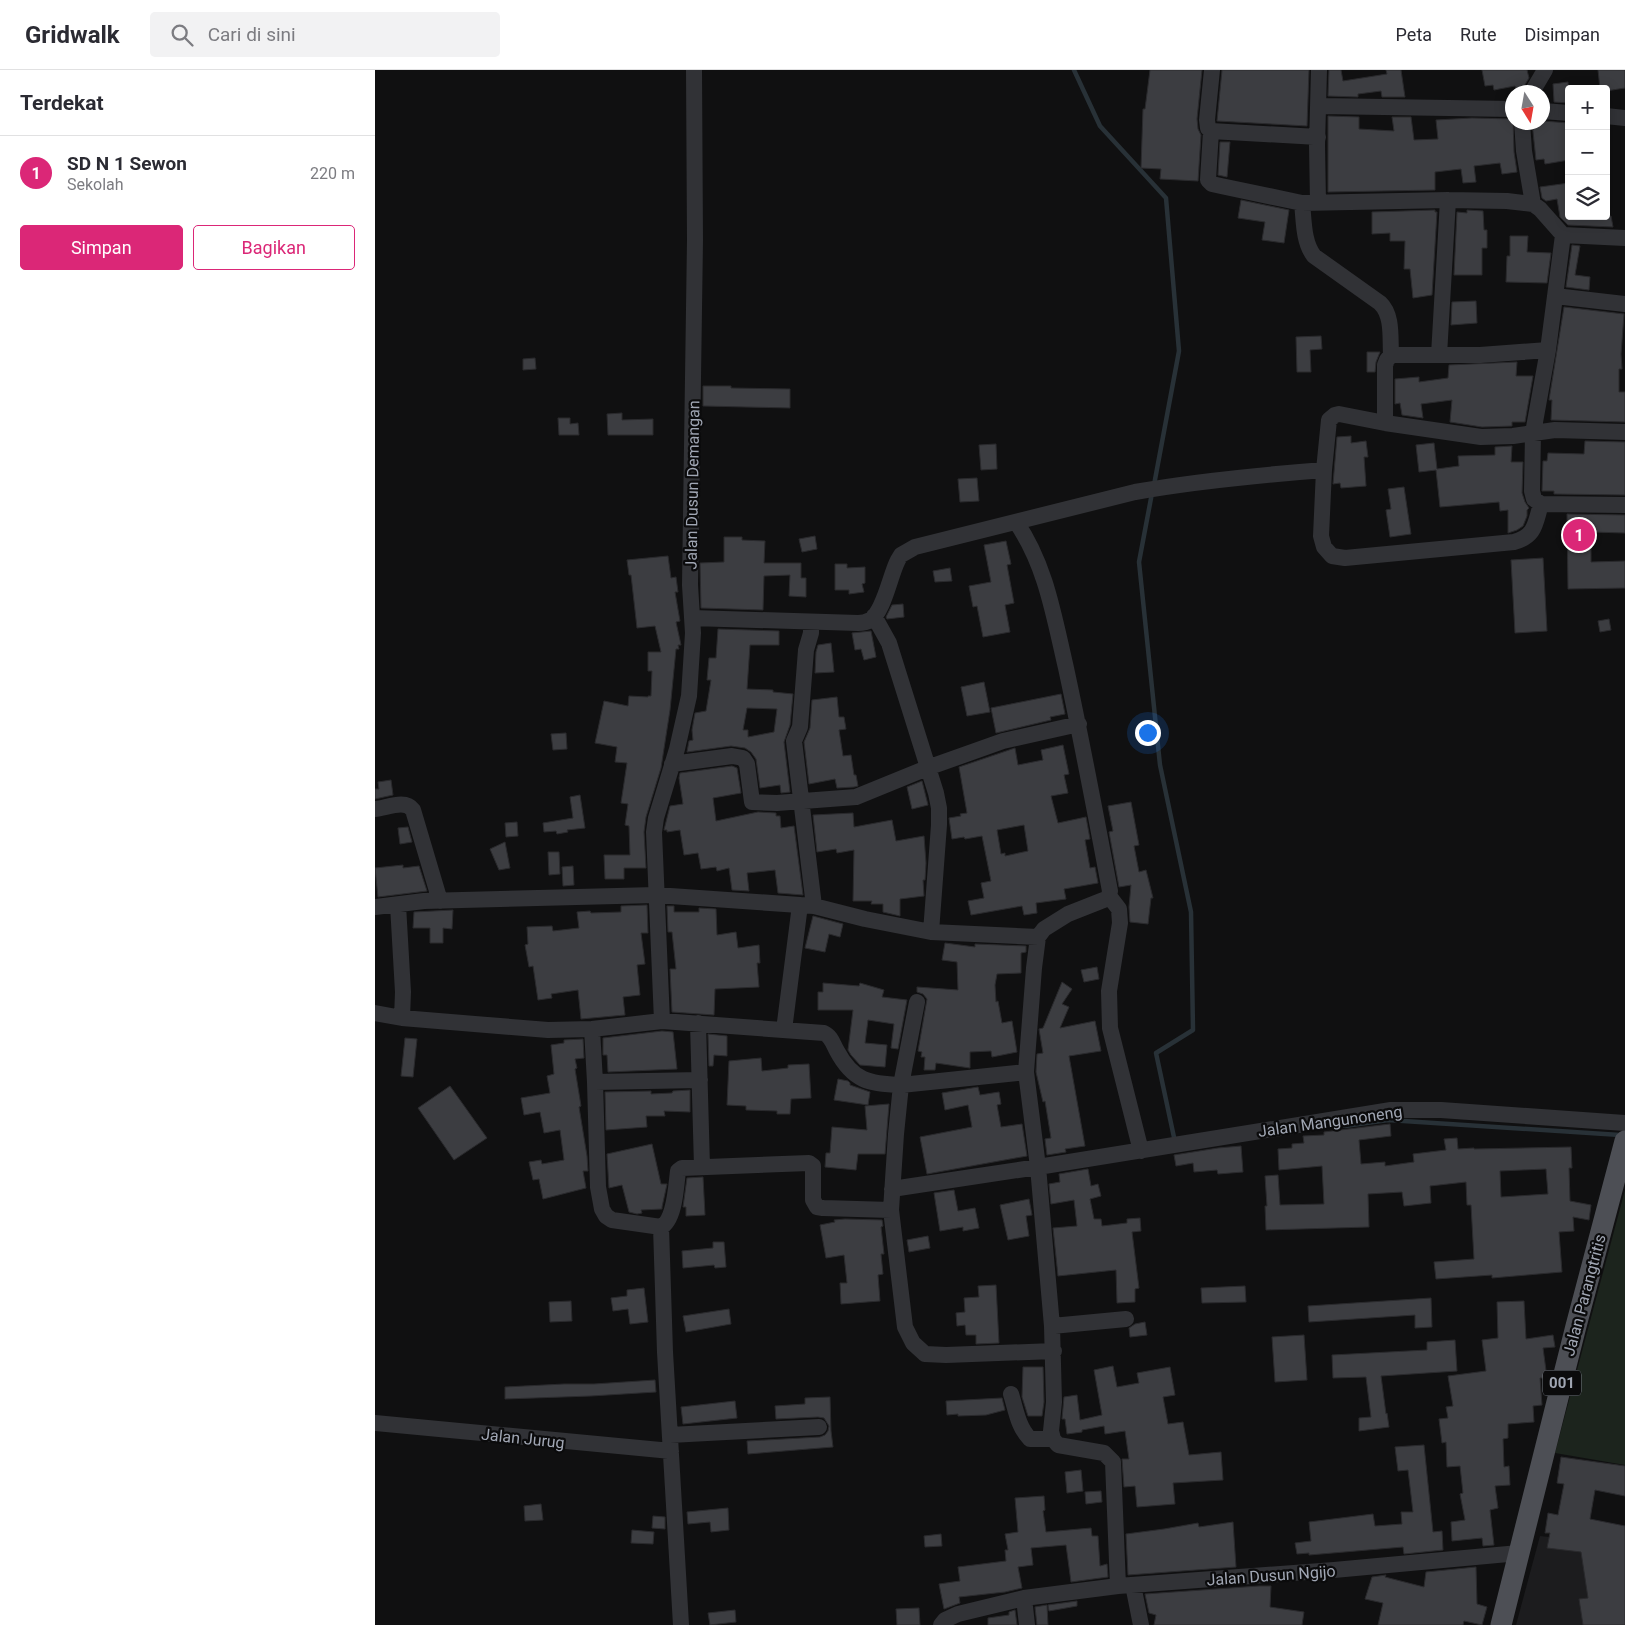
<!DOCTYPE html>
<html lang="id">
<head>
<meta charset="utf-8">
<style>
  :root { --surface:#fff; --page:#f2f2f3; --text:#2b2b33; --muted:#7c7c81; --line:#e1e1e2; --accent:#db2777 }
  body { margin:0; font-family:Roboto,sans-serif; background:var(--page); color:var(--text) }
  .controls { position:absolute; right:15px; top:15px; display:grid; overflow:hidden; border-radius:5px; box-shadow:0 2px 12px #0003 }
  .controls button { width:45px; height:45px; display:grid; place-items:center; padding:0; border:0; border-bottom:1px solid var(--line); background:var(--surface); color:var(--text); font:25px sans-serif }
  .compass { position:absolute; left:1130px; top:15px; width:45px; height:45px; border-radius:50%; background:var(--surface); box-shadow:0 2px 12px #0003; rotate:169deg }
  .you { position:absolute; left:772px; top:662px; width:18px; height:18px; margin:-12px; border:4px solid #fff; border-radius:50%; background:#1a73e8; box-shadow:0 0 0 8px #1a73e833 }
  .badge { display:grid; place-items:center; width:32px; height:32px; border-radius:50%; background:var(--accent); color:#fff; font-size:16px; font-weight:700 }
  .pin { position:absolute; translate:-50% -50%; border:2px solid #fff; box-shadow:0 1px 5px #0006 }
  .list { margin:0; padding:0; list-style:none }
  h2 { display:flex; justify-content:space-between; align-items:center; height:65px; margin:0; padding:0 20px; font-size:21px }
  h2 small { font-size:16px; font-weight:400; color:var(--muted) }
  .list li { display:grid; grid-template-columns:32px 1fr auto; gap:15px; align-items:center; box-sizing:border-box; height:75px; padding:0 20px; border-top:1px solid var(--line) }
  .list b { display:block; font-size:19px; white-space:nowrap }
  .list p { margin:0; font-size:16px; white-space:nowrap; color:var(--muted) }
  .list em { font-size:16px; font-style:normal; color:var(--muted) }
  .actions { display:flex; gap:10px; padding:15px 20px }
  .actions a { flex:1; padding:11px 0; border:1px solid var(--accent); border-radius:5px; text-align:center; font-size:18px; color:var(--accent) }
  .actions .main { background:var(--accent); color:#fff }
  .icon { flex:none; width:28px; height:28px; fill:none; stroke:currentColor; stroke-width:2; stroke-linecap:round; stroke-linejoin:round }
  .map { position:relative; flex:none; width:1250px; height:1555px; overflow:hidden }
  header { display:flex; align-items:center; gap:30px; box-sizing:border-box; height:70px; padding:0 25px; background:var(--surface); border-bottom:1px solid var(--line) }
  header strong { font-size:24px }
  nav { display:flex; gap:28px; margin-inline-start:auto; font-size:18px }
  .search { width:350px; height:45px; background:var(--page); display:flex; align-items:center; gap:12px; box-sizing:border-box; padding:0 18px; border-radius:5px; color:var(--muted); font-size:19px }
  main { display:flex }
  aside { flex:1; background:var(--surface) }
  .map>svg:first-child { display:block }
  .built { fill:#1c1c1e }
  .green { fill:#1c241d }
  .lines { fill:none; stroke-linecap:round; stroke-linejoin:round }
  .stream { stroke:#283137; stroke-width:4.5 }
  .building { fill:#3c3d41; stroke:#2a2a2d; fill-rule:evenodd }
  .minor { stroke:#313236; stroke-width:16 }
  .major { stroke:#4d4f55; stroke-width:21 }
  .labels { text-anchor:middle; stroke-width:4.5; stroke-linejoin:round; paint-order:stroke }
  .shield { fill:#0b0b0c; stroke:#737881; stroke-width:1 }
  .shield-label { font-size:15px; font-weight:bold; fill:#a0a6b3 }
  .street-label { font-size:16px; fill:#a0a6b3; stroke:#0b0b0c }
</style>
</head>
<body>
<header>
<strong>Gridwalk</strong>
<div class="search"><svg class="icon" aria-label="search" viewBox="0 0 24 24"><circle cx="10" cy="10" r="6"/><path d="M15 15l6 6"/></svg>Cari di sini</div>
<nav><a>Peta</a><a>Rute</a><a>Disimpan</a></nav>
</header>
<main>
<aside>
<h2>Terdekat<small></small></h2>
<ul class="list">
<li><span class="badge">1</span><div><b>SD N 1 Sewon</b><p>Sekolah</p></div><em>220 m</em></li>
</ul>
<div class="actions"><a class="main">Simpan</a><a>Bagikan</a></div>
</aside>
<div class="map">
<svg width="1250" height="1555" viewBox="0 0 1250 1555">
  <rect width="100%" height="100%" fill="#101011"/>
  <!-- built -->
  <path class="built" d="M1165,1466L1250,1475V1555H1141Z"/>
  <!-- green -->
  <path class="green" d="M1250,1120V1395L1180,1383Z"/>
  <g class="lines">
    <!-- stream -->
    <path class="stream" d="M699,0L725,56L791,128L804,281L779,415
      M777,423L764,492L785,695L816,842L818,960L781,983L800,1072
      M970,1056L1013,1050L1245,1065"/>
  </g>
  <!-- building -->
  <path class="building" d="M775,0H827L822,49L823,59L826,65L823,111L785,109L786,99L766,98L768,39H770Z
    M847,0H934L932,56L842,51Z
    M954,0H966L968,11L1012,4L1011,0H1026L1030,27H1007L1006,21L983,24V27L953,26Z
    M1107,0H1152L1154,8L1148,18L1141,19L1140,16L1119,20L1118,15L1110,16Z
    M1223,0H1250V18L1231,21V19H1225Z
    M1193,12L1194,33L1179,32L1178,14Z
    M953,46L984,47V59L1019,61L1017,47H1036L1039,70L1063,69L1061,50L1097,48L1138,49L1139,82L1142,102L1127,104L1125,93L1099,96L1101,112L1088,113L1086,99L1060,102V120L953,122Z
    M1168,51L1194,53V90L1170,94L1169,89L1161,90L1157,52H1168Z
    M845,72H855L852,107L843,105Z
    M1194,113V146H1236L1238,157L1193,155L1185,147L1182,129L1171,131L1167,128L1165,117Z
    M866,130L914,140L909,173L887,170L890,152L863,148Z
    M1060,140V142H1062L1057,225L1038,228L1035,199H1029L1030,171H1015V163L997,164V142Z
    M1092,140L1108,141L1109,160H1112V178H1107V205H1079L1082,142L1092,143Z
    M1135,166H1153L1152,182L1176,183L1172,213L1131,212L1132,186H1135Z
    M1197,175L1205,176L1200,205L1215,207L1214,220L1191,217Z
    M1101,231L1102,253L1076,255L1077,232Z
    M1189,237L1249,244L1246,284L1247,299H1244V322H1250V352L1176,350L1177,330H1174Z
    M946,266L947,279L935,280L936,302H922L921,267Z
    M992,282H1005L1001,292L1000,302H992Z
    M160,288L161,299L148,300V289Z
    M1142,292L1141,306H1158L1150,352H1137V356L1107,357L1075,352L1077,330L1046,334L1048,348L1027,345L1025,333L1020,334V309L1044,307V312L1073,308L1074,295Z
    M328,316H356V318L415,319V338L328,336Z
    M247,343V350L278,349V365H233L232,344Z
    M183,348H195V354L203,353L204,365H184Z
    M976,366V373L991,371L993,387H989L991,416L966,418L965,413L958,414L962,367Z
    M1210,371L1250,372V425L1179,424V421H1167L1168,391H1172L1173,383L1209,384Z
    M1059,373L1062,399L1084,396L1083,386L1120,385V377L1137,376L1136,392H1148L1147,423L1150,432L1154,438L1152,440V446L1148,456L1142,460L1133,463V440L1125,441L1124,432L1065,437L1061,400L1044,402L1041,375Z
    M621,374L622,399L606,400L604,375Z
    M602,408L604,431L585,432L583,409Z
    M1029,417L1036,464L1015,467L1011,440L1016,439L1013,419Z
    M1192,444L1250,445V463L1216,462V492L1250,491V518L1193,519Z
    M440,466L442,479L427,482L424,469Z
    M349,467H367V470L390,471L389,493H426V508H431V527L414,526L415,505L389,506L388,540L326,538L325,493L349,492Z
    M631,471L636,494L632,495L639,533L630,535L635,562L608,567L602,536L598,537L594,516L616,512L609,475Z
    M293,486L296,508L301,507L303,522H300L305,551L301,552L306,575H303L304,579H301L295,640L286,698L271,747L269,762L271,798H249V809H230L229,785H255L254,756L250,755L253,734L246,733L252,693L240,692L242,677L220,673L229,631L253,636L254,626L273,627V626H276L277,601H273V582H286L280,556L262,558L256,505H254L252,490Z
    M1168,488L1172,561L1140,563L1136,490Z
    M460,494H472V498L490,497V513L487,514L489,522L474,524V520H460Z
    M575,498L577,511L560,512L558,501Z
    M528,534L529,547L512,549L511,547L517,535Z
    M1234,549L1236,560L1225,562L1223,551Z
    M343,559L404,561V575H375L372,619L398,620V622L418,624L415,655L409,672L415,722L406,723L405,715L385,718L381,689L376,682L370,678L356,676L312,682L314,671L318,670L317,660L320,643L331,641L336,610H332L334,588H341ZM372,638L402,639L399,662L373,667V660H368Z
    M496,561L501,587L489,590L486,579L480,580L477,563Z
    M456,573L459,602L440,603L441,582L443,575Z
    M609,612L615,642L592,646L586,617Z
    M686,624L690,644L675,647L676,650L621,663L616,638Z
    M462,627L464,647H469L471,659L464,660L468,686L476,685L479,705H481L483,716L479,717L462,718L460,709L434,714L429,672L435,658L437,630Z
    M191,663L192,679L178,680L176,664Z
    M688,675L694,704L689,705L693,723L676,726L683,753L711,747L715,769L710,770L715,798L720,797L723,813L689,819L691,829L661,833L662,843L649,845L647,836L596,845L593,831L609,828L606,813L616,811L607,766L590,769L589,767L577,769L574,748L586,746L585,744L592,743L584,697L640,678L643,695L668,690L666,680ZM649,755L653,781L630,786V783L626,784L622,760Z
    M357,696L362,698L366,723L338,728L341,751L383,742L401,743V746H405L406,758L419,756L428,825L403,823L400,800L372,803L374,821L357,820L354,798L342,801L341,797L326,799L323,783L309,785L305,760L292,762V760H289L295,736L308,734L304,708L305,703Z
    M16,710L18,725L0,729V719H4L3,712Z
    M547,711L553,735L537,739L532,717Z
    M205,725L210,758L192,760L193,762L182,764L181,761L169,762L168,753L198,748L195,727Z
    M756,732L764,775L759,776L764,802L771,800L778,828H776L773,854L755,852L754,837L756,815L744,817L734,762L738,761L733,736Z
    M478,743L479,757L517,750L521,771L549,766L551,793L550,810H548L549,826L525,829V846L508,842V834H496L497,831H478L479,780L462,783L461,779L442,782L438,745Z
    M142,752L143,766L131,767L130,753Z
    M33,757L37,772L25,774L23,758Z
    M130,772L135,798L124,800L115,779Z
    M173,782H184L185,804L174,805Z
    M28,795V798L44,796L52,821L3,827L0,798Z
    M198,796L199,815L188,816L187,797Z
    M272,835L273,863H266L270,894L262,895L265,925L248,927L250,945L206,949L203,920L176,924L177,928L163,930L158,896L154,897L150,875L153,874L152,857L177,856L178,861L204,858L202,842L215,841L216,843L246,842V836Z
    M292,836H299V842H324V838L341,839L342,865L361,862L363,878L384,875L385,893H382L384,917L340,919L339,945L297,942L295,899H301L297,862H293Z
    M78,840L77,859L68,858V873H55V858H38L39,842Z
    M438,846L468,854L465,867L454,864L450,882L430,878Z
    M570,873L600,877V874L651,876V882L646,883V903L622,904L620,915L621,932L623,931L627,953L637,951L642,982L617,987L616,981L595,982V998L561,993L560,1000H549L550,987H546L547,982L543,981L552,929L548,924L542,922V917L583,920L582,892L567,890Z
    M722,897L724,909L709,912L706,900Z
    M687,912L697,919L687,934L694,937L685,958L720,951L726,981L694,986L710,1076L690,1079L691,1082L672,1085L670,1069L676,1068L670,1031L668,1032L661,1002L662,984L668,983L664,959L668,958Z
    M448,913L484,916L485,913L509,920L507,927L532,930L523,979L516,978L519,954L493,950L490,973L512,975L510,997L485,995L476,985L473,980L478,940H443V922H448Z
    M287,961L298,962L302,999L233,1002L232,985H228V968Z
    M333,964L352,966V986L339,985L338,996H334Z
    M30,968L42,969L38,1007L26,1006Z
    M208,969L209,988L200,989L202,998L200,999L206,1036L204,1037L212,1086L213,1101H208L211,1118L168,1129L164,1109L158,1110L154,1092L166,1090L167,1094L189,1090L185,1060L169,1063L165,1042L149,1045L146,1028L175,1023L172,1006L179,1004L176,975L189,973V970Z
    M386,988L387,1001L413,998V995L434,994L436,1028L416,1029L415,1044H402V1041L371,1040V1036L352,1035L354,991Z
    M463,1009L473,1011L475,1013V1015L495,1022L493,1035L459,1030Z
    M75,1016L112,1068L79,1090L43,1038Z
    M603,1017L605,1025L624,1022L626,1034L622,1035L626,1057L647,1054L652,1086L552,1104L545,1067L597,1057L593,1035L570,1040L567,1023Z
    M315,1020V1042L289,1041L290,1046H271L272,1057L231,1060L230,1022L276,1021V1024L297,1023L298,1021Z
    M514,1034L510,1084H483L481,1100L450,1097L451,1083H455L457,1057L492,1060L490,1036Z
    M1015,1054L1016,1066L984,1070L986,1094L1010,1092V1096L1039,1092L1038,1084L1071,1080L1069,1069L1082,1068L1083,1079L1099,1078V1079L1196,1077L1197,1098H1194L1195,1131L1216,1135L1214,1150L1198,1147L1199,1161L1184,1162L1187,1202L1117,1208V1205L1061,1209L1059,1192L1099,1189L1096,1135H1092L1091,1112L1055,1116L1056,1133L1029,1136L1027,1122L993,1124L994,1157L891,1160L890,1136H892L890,1106L903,1105L905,1135L949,1134L947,1096L904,1100L903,1079L917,1078V1074L929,1073L928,1066L949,1065V1062ZM1171,1099L1173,1124L1126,1127L1125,1101Z
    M277,1074L286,1114H292L287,1137V1139L266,1140L267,1143L262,1144L254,1142L247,1115L234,1118L232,1084Z
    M866,1076L868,1102L843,1104L842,1100L819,1102L818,1093L801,1096L799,1085L843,1078Z
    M713,1099L716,1116L723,1114L726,1126L715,1129L719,1149H726L727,1156L752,1153V1149L765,1148L766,1161L757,1162L764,1218L760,1219V1232L742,1233L741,1200L683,1206L678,1158L702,1156L699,1130L676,1134L674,1114L685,1112L684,1104Z
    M328,1107L330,1145L311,1146V1137H308L312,1108Z
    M579,1120L583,1141L600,1138L604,1158L588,1161V1157L565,1161L559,1123Z
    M654,1129L657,1145L651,1146L654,1166L633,1170L625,1135Z
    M470,1149L507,1150L508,1156L506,1157L509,1184H506L508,1204L503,1205L505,1231L466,1234L465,1213H472L469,1185L451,1188L445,1155L460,1152L459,1150Z
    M553,1166L555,1178L534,1182L532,1170Z
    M338,1172H349L351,1197L340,1198L339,1195L308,1198L307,1181L338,1178Z
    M621,1215L624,1273L601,1274V1265H591L590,1255L582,1256L581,1243L590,1242L589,1228L604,1227L603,1216Z
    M870,1216L871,1232L827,1233L826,1218Z
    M269,1218L273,1252L255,1254L253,1239L238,1241L236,1228L252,1226V1220Z
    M1056,1228L1057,1257L1040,1258V1245L934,1252L933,1236Z
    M196,1231L197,1251L175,1252L174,1232Z
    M1149,1231L1151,1269L1178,1265L1180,1277L1168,1278L1172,1308H1165L1167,1335L1158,1336L1159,1352L1133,1354V1368L1128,1369L1129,1397L1134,1396L1135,1415L1120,1416L1123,1438L1115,1440L1119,1475L1108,1476L1107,1468L1077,1471L1076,1452L1090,1450L1085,1424L1088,1423L1085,1396L1072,1397L1071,1372L1067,1373L1064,1349L1073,1348L1071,1337L1078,1336L1073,1306L1111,1301L1107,1270L1123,1268L1122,1232Z
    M354,1239L356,1254L311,1262L308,1246Z
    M770,1252L772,1265L755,1267L754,1258L760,1254Z
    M929,1265L932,1310L900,1312L897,1267Z
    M1080,1270L1082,1301L1006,1306L1011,1344L1012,1343L1014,1357L984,1361V1348L996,1347L991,1307L958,1308L957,1285L1052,1280V1272Z
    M738,1296L742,1317L764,1313L762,1303L795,1297L800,1325L788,1327L793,1354L808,1352L814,1385L846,1382L848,1410L798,1413L800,1434L762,1437L760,1416L749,1417L747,1389H754L750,1361L730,1364L729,1356L707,1360V1362L692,1364L690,1349H687L689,1327L702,1325L705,1350L727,1345L719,1300Z
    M648,1297H668L669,1332L667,1346H653L647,1327Z
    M280,1310L281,1322L216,1326L130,1329V1317L189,1314H219Z
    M455,1327L456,1361L458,1377L373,1384L372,1371L445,1367L450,1365L453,1361L454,1356L449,1348L443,1347L401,1349L400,1336L430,1334V1328Z
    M627,1328L630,1340L611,1345L583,1346V1344L572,1345L571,1331Z
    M360,1331L362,1348L308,1354L306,1337Z
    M1049,1375L1058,1462L1067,1461L1068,1480L1029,1484L1028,1477L934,1485V1483L922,1484L920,1473L936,1471L934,1452L998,1444L1000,1456L1027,1454L1026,1442H1038L1033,1400L1023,1401L1020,1377Z
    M1186,1387L1250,1396V1426L1220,1420L1215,1449L1250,1456V1555H1208L1204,1529L1213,1528L1206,1482L1172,1478L1175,1463H1170L1173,1443L1183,1445L1189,1414L1182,1413Z
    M706,1400L708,1421L692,1423L690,1402Z
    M726,1421L727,1432L711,1434L710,1422Z
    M669,1426L670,1440L668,1441L671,1462L716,1458L717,1466H723L725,1496L732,1494L733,1507L696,1512L691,1475L656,1478L658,1495L643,1497L647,1518L630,1522L584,1527L585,1533L569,1539L564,1514L585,1511L583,1497L631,1491L630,1480H633L630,1464L643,1462L640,1428Z
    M166,1434L168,1450L150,1451L149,1436Z
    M353,1438L354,1460L336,1462L335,1452L313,1454L312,1442Z
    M278,1446L290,1447V1459L277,1458Z
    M858,1452L861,1497L753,1505L751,1464L789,1459L823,1453L824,1457Z
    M257,1460L279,1462L278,1474L256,1473Z
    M566,1464L567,1476L550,1477L549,1466Z
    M1101,1497L1102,1534L1112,1537L1107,1555L1089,1551L1088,1555H1003L1008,1533L990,1529L997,1507L1011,1505L1010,1507L1049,1517L1051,1502Z
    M884,1516H896L895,1537L929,1542L927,1555H779L781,1545L774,1543L770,1524Z
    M702,1531V1536L674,1541L673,1535Z
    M672,1535L673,1555H662L660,1537Z
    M544,1538L545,1555H522L521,1539Z
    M360,1540L361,1552L335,1555L333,1543Z
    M640,1540L642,1555H613V1548L634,1545V1542Z"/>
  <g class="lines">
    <!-- minor -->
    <path class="minor" d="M837,0L832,50L833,58L836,61L943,67
      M1157,22L1170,0
      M944,36L1138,39
      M1168,41L1194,43
      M1231,46L1250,48
      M1147,52L1149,81L1158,134L1165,139L1188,165L1250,168
      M836,61L833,110L837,114L846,116L927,133L1073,130L1132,131L1158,134
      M943,132L942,75L944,0
      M927,133C929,150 928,172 939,186L1005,233C1018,245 1015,268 1016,285
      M1188,165L1173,280L1158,363L1157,421L1159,429L1166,434L1250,435
      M1180,226L1250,234
      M1064,285L1073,130
      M1010,353V295L1012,290L1016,285H1105L1173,280
      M1166,434C1160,453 1161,466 1139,472L970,488L957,486L949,477L946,466L949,400L954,350L960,345L964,344L1010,353L1106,367L1138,366L1180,360L1250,362
      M641,452C671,495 679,547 691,598C707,672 721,746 735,821L734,826L744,839L745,853L734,921L735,958L766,1081
      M499,546L514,573L561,723L564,738V755L556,862
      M317,548L483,553C487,553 492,552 495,550C509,542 515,505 523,490L526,485L540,477L760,422C822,411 885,405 949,400
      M436,552V563L431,580L425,657L419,671L439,836
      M297,694L357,686L368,688L372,694L377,732L402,733L481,727L552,698L628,671L704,654
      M0,739C12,738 30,729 38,740L65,831
      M734,826L731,829L693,844L669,859L663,867L659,898L651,1002L663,1097L677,1256L679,1332L676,1361L678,1369L683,1375L729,1383L738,1392L743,1516
      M23,835L28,922L27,948
      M0,837L49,831L281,825L439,836L490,849L556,862L663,867
      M542,932L526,1015L521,1064L516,1140L530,1257L538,1273L550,1284L571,1285L679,1281
      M0,943L27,948L173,960L217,959L287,951L449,963C456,966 458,974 462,981C478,1011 494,1014 526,1015L651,1002
      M287,951L279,762L281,748L302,679L314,626L318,563L315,515L320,170L319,0
      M323,953L327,1097
      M217,959L220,1012L223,1117L227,1139L231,1146L237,1150L286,1157L290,1282L306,1555
      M409,960L425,835
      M220,1012L325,1010
      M517,1119L663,1097L1016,1040H1066L1250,1053
      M286,1157C300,1150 301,1116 303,1101L307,1098L434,1093L438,1096V1130L442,1137L448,1138L516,1140
      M677,1256L751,1249
      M636,1324C641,1340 643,1357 655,1369H678
      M0,1353L296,1381
      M295,1365L444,1357
      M758,1515L766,1555
      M649,1528L652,1555
      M566,1555L570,1550L583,1544L649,1528L743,1516L959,1500L1144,1483"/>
    <!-- major -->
    <path class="major" d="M1126,1555L1201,1256L1250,1071"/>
  </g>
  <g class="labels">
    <!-- shield labels -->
    <rect class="shield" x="1168" y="1300.5" width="38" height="25" rx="4"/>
    <g class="shield-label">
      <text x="1187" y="1318">001</text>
    </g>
    <!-- street labels -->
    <g class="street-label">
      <text transform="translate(317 415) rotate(-89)" y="6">Jalan Dusun Demangan</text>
      <text transform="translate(955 1051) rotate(-8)" y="6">Jalan Mangunoneng</text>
      <text transform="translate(1209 1225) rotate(-75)" y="6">Jalan Parangtritis</text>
      <text transform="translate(148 1368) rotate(6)" y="6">Jalan Jurug</text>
      <text transform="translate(896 1505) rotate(-4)" y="6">Jalan Dusun Ngijo</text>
    </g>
  </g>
</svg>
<div class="controls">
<button>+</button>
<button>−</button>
<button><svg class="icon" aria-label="layers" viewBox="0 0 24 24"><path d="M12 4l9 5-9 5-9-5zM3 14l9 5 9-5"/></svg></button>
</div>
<svg class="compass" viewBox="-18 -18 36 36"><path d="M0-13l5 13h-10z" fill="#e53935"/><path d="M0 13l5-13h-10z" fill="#7c7c81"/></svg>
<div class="you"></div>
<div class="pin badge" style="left:1204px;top:465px">1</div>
</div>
</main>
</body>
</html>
